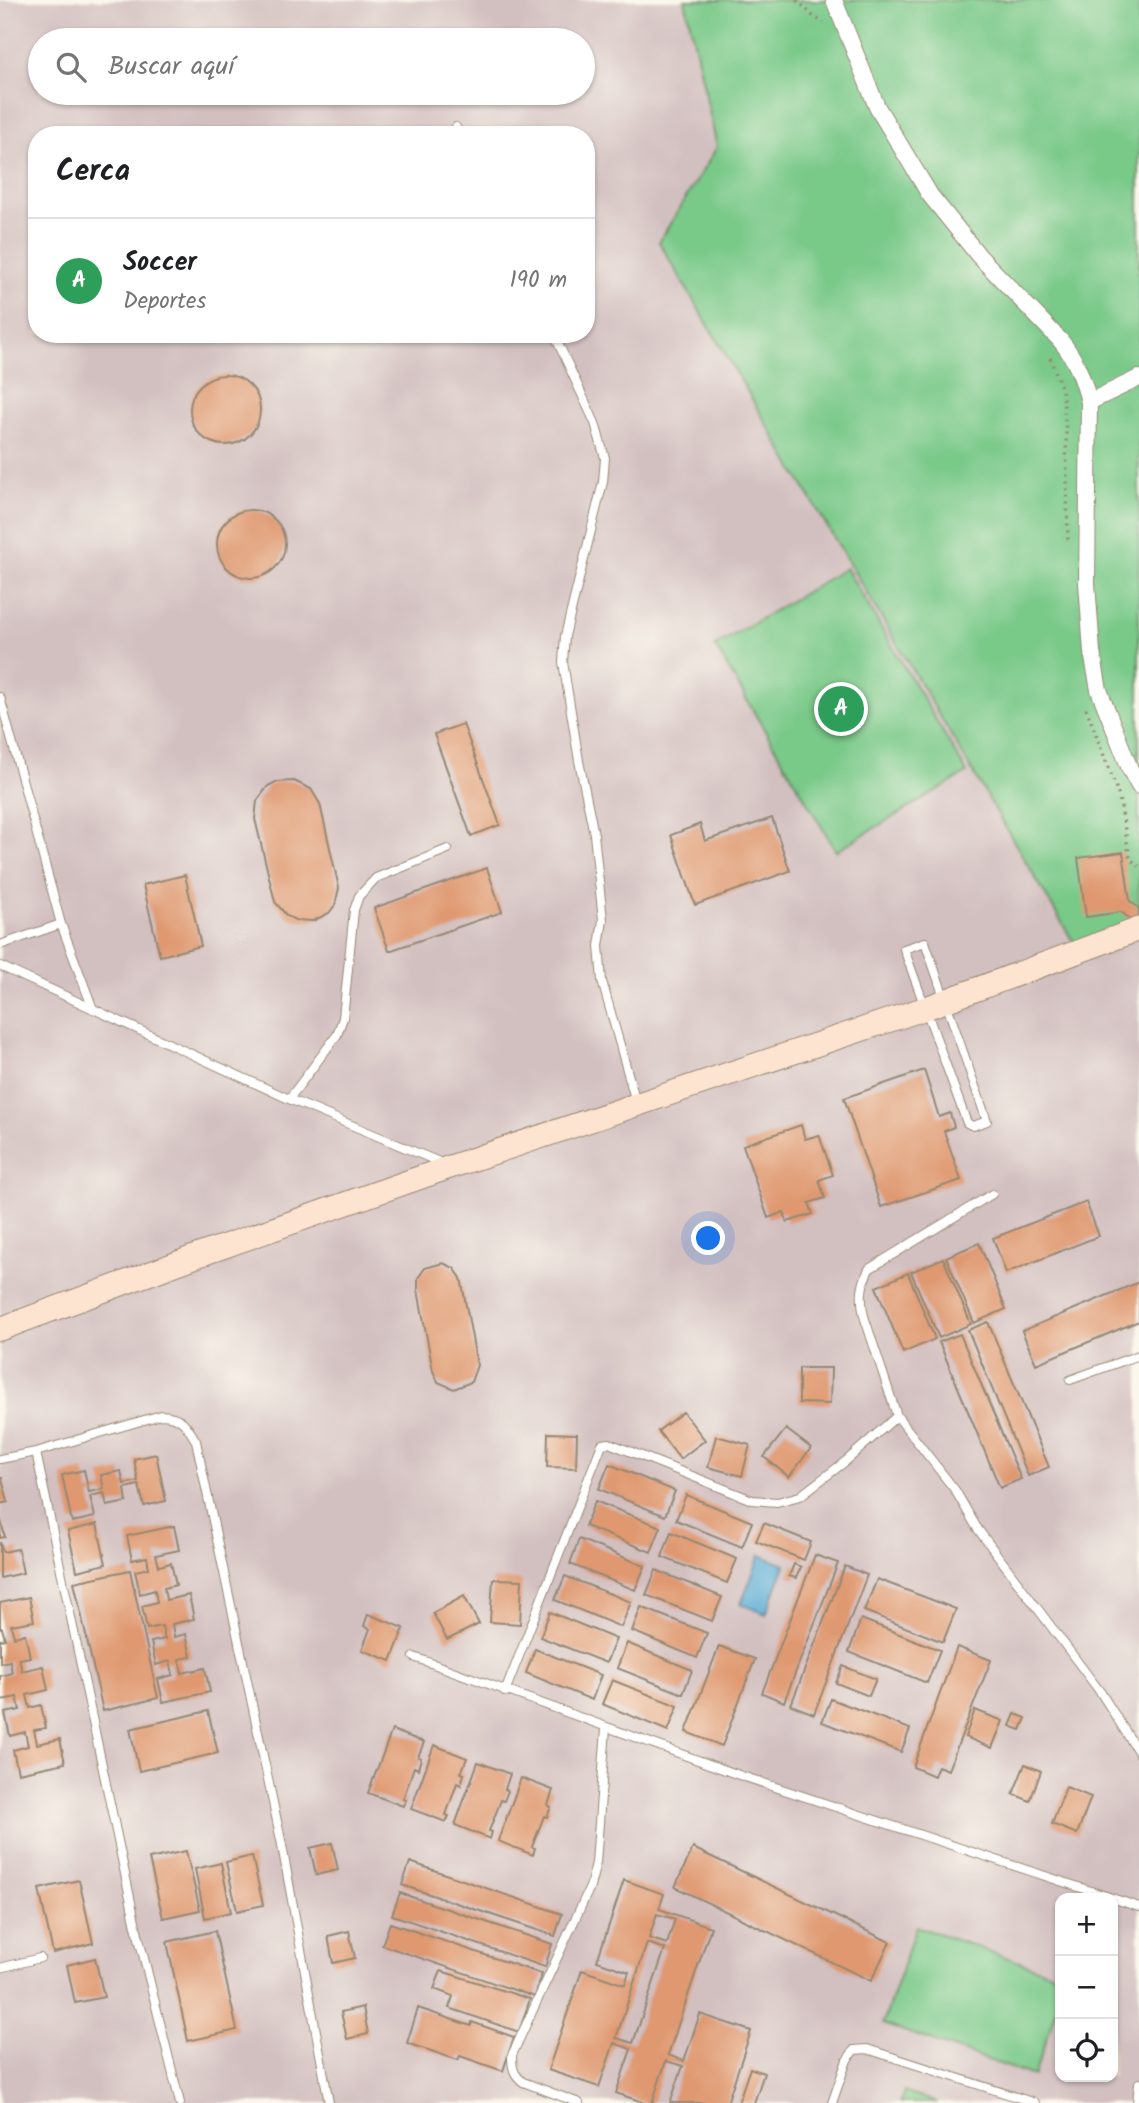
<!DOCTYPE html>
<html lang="es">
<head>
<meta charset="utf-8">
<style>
  :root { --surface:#fff; --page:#f2f2f2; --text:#202124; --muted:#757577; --line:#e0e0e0; --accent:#2563eb }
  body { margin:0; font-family:Kalam,sans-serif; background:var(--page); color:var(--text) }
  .controls { position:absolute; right:21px; bottom:21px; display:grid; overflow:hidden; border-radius:14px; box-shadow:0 2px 5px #0004 }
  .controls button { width:63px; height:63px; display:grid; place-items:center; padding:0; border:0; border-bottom:2px solid var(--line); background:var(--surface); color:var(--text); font:35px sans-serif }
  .you { position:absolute; left:709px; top:1239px; width:24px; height:24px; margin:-18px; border:5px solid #fff; border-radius:50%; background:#1a73e8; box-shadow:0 0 0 10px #1a73e833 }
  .badge { display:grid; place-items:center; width:46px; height:46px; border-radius:50%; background:var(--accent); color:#fff; font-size:23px; font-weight:700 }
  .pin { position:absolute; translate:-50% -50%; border:4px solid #fff; box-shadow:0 2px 7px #0006 }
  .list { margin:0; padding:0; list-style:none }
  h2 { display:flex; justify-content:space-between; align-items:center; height:91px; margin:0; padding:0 28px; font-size:30px }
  h2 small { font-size:23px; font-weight:400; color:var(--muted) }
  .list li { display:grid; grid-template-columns:46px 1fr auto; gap:21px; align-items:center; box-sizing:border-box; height:126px; padding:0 28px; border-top:2px solid var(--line) }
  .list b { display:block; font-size:26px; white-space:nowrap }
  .list p { margin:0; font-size:23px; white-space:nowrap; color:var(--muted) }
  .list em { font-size:23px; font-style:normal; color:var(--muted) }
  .icon { flex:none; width:38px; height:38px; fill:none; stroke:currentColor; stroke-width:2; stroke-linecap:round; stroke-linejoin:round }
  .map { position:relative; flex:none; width:1139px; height:2103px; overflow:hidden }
  .search { position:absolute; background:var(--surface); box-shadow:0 2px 5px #0004; left:28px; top:28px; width:567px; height:77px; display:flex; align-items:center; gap:18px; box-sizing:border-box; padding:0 24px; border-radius:38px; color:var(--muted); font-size:26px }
  .panel { position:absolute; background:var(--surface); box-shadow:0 2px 5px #0004; left:28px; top:126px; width:567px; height:217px; border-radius:28px }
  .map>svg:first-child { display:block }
  .industrial { fill:#d2bfc0; fill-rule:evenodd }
  .green { fill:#79c989; stroke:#5a7a54; stroke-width:2 }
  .water { fill:#5badd6; stroke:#4b6c7a; stroke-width:2 }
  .building { fill:#df9870; fill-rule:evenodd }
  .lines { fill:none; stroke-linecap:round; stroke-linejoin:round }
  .lane-casing { stroke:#968874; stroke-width:10 }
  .street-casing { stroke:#968874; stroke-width:18 }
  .secondary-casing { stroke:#968874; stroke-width:25 }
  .path { stroke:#968874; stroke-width:3.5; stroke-dasharray:2 5; stroke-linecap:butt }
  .lane { stroke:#fff; stroke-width:8 }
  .street { stroke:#fff; stroke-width:16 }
  .secondary { stroke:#fde4d0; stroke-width:23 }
</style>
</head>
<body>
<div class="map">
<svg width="1139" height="2103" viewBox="0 0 1139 2103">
  <rect width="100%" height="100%" fill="#fbf7ec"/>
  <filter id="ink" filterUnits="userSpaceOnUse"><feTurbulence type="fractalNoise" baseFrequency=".0143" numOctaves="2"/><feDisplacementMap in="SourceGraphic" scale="14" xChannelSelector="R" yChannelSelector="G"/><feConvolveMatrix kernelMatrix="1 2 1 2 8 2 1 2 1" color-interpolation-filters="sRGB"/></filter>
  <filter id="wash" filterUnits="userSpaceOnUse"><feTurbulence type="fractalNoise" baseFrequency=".00686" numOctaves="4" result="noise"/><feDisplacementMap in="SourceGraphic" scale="28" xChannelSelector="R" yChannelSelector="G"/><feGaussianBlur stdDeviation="1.57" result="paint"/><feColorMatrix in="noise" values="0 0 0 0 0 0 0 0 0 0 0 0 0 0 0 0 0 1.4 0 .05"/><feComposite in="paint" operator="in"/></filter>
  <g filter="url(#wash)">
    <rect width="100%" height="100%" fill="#f1e6ca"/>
    <!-- industrial -->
    <path class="industrial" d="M0,0H685L717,147L659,242L1080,955L1139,935V2103H0ZM40,40H583V93H40ZM37,135H586V334H37ZM1060,1898H1113V2077H1060Z"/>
    <!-- green -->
    <path class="green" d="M685,0H1139V921L1074,943L659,242L717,147Z
      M846,568L967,773L836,851L715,646Z
      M916,1926L1060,1976V2000L1034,2076L883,2024Z
      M904,2091L938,2103H900Z"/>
    <!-- water -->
    <path class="water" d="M760,1555L785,1565L766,1614L741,1604Z"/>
    <g id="blocks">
      <!-- building -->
      <path class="building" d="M190 410a35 35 0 1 1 70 0a35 35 0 1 1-70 0Z
        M217 544a34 34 0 1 1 68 0a34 34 0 1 1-68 0Z
        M463,724L500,825L471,836L434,734Z
        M294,781L311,789L320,804L339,888L335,905L329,913L313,921L295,920L287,916L275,902L255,819L257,801L268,786L276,782Z
        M772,818L790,871L695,905L671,835L700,824L705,841Z
        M1123,852L1130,901L1139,908V921L1137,924L1121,912L1086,917L1078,858Z
        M487,868L502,912L389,951L374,908Z
        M185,875L201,946L160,956L143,885Z
        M924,1070L939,1117L950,1113L954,1127L944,1131L961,1180L881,1207L844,1098Z
        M801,1125L805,1139L819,1135L833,1175L819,1180L825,1198L809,1203L813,1214L787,1222L784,1212L768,1218L743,1145Z
        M1086,1202L1099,1236L1006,1273L993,1238Z
        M979,1243L1006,1309L974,1323L946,1257Z
        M943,1258L971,1324L939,1338L911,1272Z
        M443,1263L454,1268L461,1278L477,1365L471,1382L454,1389L438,1382L433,1371L418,1290V1278L425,1268Z
        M908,1273L935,1339L903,1353L876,1287Z
        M1139,1282V1321L1036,1364L1022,1331Z
        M988,1322L1049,1467L1028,1476L968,1330Z
        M960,1334L1021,1479L1000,1488L939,1342Z
        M799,1368H831L830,1404L799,1403Z
        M683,1412L705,1440L680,1459L658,1431Z
        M786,1429L811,1448L789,1477L764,1457Z
        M548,1433L577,1434L576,1468L547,1467Z
        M716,1436L750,1445L742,1476L708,1467Z
        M156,1454L166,1501L144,1506L139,1485L125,1488L127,1502L107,1506L104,1493L90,1496L95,1517L72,1522L62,1475L84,1470L89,1492L104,1489L101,1475L121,1471L124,1484L138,1481L134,1459Z
        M609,1464L675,1491L665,1516L599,1489Z
        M0,1478H2L8,1502L0,1504Z
        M686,1495L752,1522L742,1547L676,1520Z
        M595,1501L661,1527L651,1552L585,1526Z
        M1,1521L5,1537L0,1538V1522Z
        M764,1523L811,1542L804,1560L756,1541Z
        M97,1524L106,1564L77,1571L68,1531Z
        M174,1526L179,1550L156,1555L159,1566L171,1563L176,1585L164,1588L166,1600L189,1595L194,1619L172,1624L174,1637L186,1634L191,1657L179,1659L182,1673L205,1668L210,1692L163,1702L158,1679L173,1675L170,1661L156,1665L151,1642L165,1639L162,1626L147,1629L142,1606L157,1602L155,1590L140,1594L135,1571L149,1568L147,1557L132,1560L127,1536Z
        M671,1532L737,1559L727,1583L662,1557Z
        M579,1539L645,1566L635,1590L570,1564Z
        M0,1542L3,1552L18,1549L23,1573L0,1578Z
        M815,1555L838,1563L784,1702L762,1693Z
        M794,1564L801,1567L796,1578L789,1576Z
        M845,1566L867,1575L814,1714L791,1705Z
        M130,1570L158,1698L103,1711L74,1582Z
        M656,1570L722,1597L712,1621L646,1595Z
        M565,1576L631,1602L621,1627L555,1600Z
        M493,1579L522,1580L520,1624L490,1622Z
        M877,1579L956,1609L943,1642L864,1611Z
        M464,1596L479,1624L447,1640L433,1613Z
        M29,1597L34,1621L11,1625L14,1637L25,1634L30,1657L19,1659L22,1671L43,1666L48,1690L27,1695L30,1708L41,1705L46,1728L34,1730L37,1744L60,1739L65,1763L18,1773L13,1750L28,1746L25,1732L10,1736L5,1713L20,1710L17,1697L2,1700L0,1693V1676L12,1673L10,1661L0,1663V1640L5,1639L2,1628H0V1603Z
        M641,1607L707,1633L697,1658L632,1631Z
        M550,1612L616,1639L606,1663L540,1637Z
        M368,1614L404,1628L391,1661L362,1650L370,1629L364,1626Z
        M861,1619L940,1650L927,1683L849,1652Z
        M627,1643L692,1670L683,1694L617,1668Z
        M719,1646L755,1659L722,1746L686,1732Z
        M957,1647L991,1660L948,1770L938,1766L934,1776L913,1767Z
        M535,1649L601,1675L592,1700L526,1673Z
        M843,1666L876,1679L869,1696L836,1683Z
        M612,1680L678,1706L668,1731L602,1704Z
        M831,1699L910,1729L901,1752L822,1722Z
        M975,1710L1003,1721L992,1748L965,1737Z
        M208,1711L218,1753L139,1771L130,1729Z
        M1015,1714L1026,1718L1021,1730L1010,1726Z
        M392,1730L424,1742L418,1757L421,1758L418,1769L414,1767L403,1799L406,1800L403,1806L368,1793Z
        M434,1745L467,1758L461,1773L464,1774L461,1785L457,1783L446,1815L449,1816L446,1822L411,1809Z
        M478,1762L510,1774L505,1789L508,1791L504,1801L501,1800L489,1831L492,1832L490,1839L455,1825Z
        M1025,1764L1041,1771L1030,1801L1013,1794Z
        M521,1778L553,1790L548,1805L551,1807L547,1817L544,1816L532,1847L535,1848L533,1855L498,1841Z
        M1066,1787L1091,1797L1077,1834L1052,1824Z
        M332,1843L338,1870L316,1875L310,1848Z
        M693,1848L890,1942L871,1981L675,1887Z
        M186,1851L200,1910L163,1918L149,1859Z
        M252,1856L263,1905L237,1911L226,1862Z
        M410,1862L562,1914L555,1936L402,1885Z
        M221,1863L231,1912L205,1918L195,1869Z
        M79,1880L93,1943L53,1953L39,1889Z
        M624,1880L664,1894L659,1909L711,1927L668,2055L684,2061L700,2014L751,2031L727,2103H670L683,2066L666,2061L652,2103H646L616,2093L631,2049L614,2043L599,2087L548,2070L582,1970L625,1985L629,1972L597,1961ZM657,1914L675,1919L667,1944L649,1938ZM647,1943L665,1949L633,2043L616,2038Z
        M400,1893L552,1944L545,1967L392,1915Z
        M390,1923L542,1974L535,1997L382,1945Z
        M215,1931L237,2030L188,2041L167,1942Z
        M349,1931L355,1958L333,1963L328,1936Z
        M95,1958L104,1997L75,2003L67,1965Z
        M441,1971L530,1999L519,2032L449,2008L453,1996L434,1989Z
        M363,2007L368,2034L347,2039L341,2012Z
        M418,2008L471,2026L472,2022L514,2037L503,2071L460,2056L458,2060L407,2043Z
        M750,2068L764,2073L754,2103H738Z"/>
    </g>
  </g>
  <g filter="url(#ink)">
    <use href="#blocks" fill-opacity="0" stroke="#968874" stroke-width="2"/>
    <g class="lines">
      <!-- lane casing -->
      <g class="lane-casing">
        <path id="lane" d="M456,127L459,135
          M554,334L595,423L605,458L603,482L565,636L563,662L579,761L594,834L603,920L599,946L602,981L636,1102
          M0,697L61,924L93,1009
          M925,942L987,1121L973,1126L967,1123L904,949Z
          M0,945L61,924
          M0,966L289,1099L444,1164
          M289,1099L337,1035L343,1018L354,910L359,896L376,878L448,849
          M992,1194L869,1269C861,1286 860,1298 864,1316L897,1416L955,1490L977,1528L1101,1693L1139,1753
          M1070,1380L1139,1355
          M36,1452L136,1926L180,2103
          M0,1459L36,1452L161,1415C182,1416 186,1424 196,1441L281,1840L329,2103
          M414,1657L739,1775L1139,1907
          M505,1692L602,1444L609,1443L752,1500L777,1502L800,1496L846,1461L897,1416
          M0,1968L40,1958
          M579,2103L523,2082C513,2074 512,2067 512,2055L590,1887L596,1863L606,1728
          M832,2103L847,2060L854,2050L867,2049L1035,2103
          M1137,2103L1139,2083"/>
      </g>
      <!-- street casing -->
      <g class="street-casing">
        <path id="street" d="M834,0L877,107L930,195L979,256L1060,340C1076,359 1083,378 1089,402L1087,583L1092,652L1099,690L1130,769L1139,786
          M1089,402L1139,378"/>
      </g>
      <!-- secondary casing -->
      <g class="secondary-casing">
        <path id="secondary" d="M0,1329L202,1254L450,1167L926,1008L1139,929"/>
      </g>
      <!-- path -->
      <path class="path" d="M797,0L813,16L824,23
        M1050,358L1062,389L1066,430L1068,544
        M1086,708L1119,796L1130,859L1139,866"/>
      <!-- lane -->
      <use href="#lane" class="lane"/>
      <!-- street -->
      <use href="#street" class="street"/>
      <!-- secondary -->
      <use href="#secondary" class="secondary"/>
    </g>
  </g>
</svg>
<div class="controls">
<button>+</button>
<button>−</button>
<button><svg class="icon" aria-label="locate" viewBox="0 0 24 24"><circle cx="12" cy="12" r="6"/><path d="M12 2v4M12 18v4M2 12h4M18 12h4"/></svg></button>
</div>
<div class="you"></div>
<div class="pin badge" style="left:841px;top:709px;background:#2e9e5b">A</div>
<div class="search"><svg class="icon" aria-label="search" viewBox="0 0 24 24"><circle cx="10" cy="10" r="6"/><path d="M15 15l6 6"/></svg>Buscar aquí</div>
<section class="panel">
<h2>Cerca<small></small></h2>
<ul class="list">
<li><span class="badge" style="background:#2e9e5b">A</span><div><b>Soccer</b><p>Deportes</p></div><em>190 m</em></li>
</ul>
</section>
</div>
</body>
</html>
